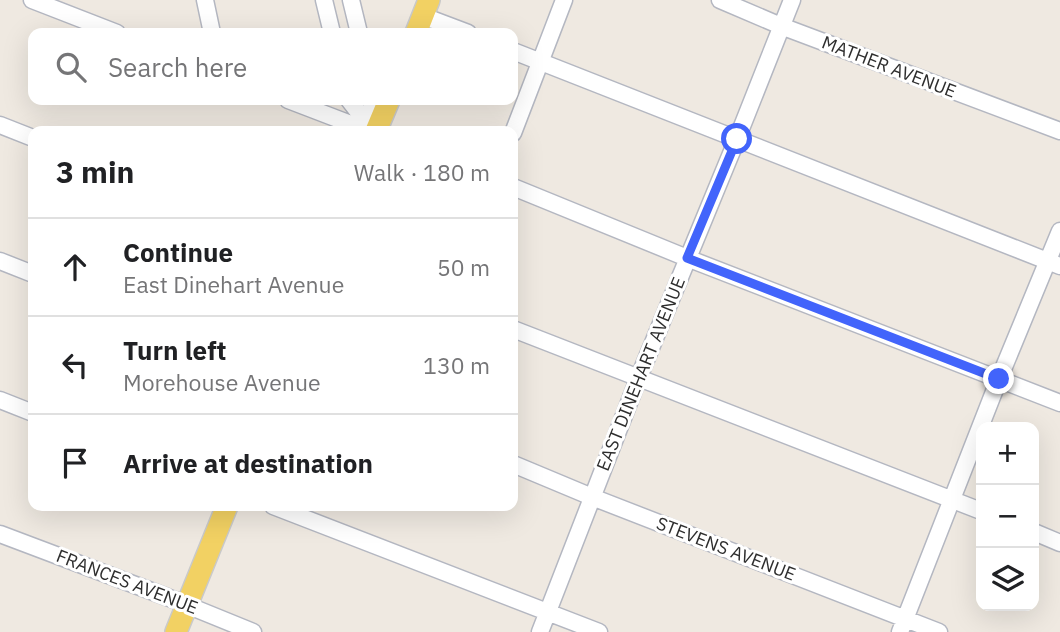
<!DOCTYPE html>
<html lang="en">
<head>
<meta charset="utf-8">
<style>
  :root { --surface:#fff; --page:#f6f6f6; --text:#202124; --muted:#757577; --line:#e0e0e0 }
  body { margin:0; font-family:"IBM Plex Sans",sans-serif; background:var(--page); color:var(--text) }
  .controls { position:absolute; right:21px; bottom:21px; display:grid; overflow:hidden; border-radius:14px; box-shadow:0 7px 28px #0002 }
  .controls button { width:63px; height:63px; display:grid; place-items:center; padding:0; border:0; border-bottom:2px solid var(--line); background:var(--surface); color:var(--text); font:35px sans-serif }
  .stop { position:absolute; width:21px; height:21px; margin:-16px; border:5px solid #4264fb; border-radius:50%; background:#fff }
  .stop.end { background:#4264fb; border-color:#fff; box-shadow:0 2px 7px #0008 }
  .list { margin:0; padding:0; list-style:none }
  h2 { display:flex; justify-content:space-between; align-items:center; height:91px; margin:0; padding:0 28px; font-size:30px }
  h2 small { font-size:23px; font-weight:400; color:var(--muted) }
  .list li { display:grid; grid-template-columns:46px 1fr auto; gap:21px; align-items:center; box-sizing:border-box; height:98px; padding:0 28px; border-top:2px solid var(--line) }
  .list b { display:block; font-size:26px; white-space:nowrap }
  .list p { margin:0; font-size:23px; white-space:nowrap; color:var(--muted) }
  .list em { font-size:23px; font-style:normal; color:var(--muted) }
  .icon { flex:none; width:38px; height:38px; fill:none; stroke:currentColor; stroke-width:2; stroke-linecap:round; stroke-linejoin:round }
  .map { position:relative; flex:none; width:1060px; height:632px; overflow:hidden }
  .search { position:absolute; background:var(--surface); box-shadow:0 7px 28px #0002; left:28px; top:28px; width:490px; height:77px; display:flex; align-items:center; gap:18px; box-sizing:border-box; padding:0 24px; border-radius:14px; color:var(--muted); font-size:26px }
  .panel { position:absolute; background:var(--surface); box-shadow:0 7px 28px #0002; left:28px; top:126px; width:490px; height:385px; border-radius:14px }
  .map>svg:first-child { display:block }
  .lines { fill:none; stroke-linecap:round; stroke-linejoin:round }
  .minor-casing { stroke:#b4b7c1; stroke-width:19 }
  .major-casing { stroke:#c9c9c9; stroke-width:24 }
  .minor { stroke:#fff; stroke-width:16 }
  .major { stroke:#f2d163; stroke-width:21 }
  .route { stroke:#4264fb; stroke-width:9 }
  .labels { text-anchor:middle; stroke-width:6; stroke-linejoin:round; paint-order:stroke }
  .street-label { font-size:18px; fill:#2e2e2e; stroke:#fff }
</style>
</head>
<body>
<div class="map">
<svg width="1060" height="632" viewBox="0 0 1060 632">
  <rect width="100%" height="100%" fill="#efe9e1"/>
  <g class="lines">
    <!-- minor casing -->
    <g class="minor-casing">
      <path id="minor" d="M32,0L117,33
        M205,0L212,33
        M324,0L332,33
        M351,0L359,33
        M720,0L781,26L1060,131
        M423,16L468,33
        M513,51L1060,266
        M288,100L369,131
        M349,100L373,131
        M371,100L375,131
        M0,125L33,138
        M513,133L564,0
        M513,187L687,258L1060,403
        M0,261L33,274
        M513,329L981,511
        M0,400L33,413
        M513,464L592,497L939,632
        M273,506L599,632
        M1034,532L1060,543
        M0,534L167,597L253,632
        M540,632L639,377L737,139L792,0
        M900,632L999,379L1060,231"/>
    </g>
    <!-- major casing -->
    <g class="major-casing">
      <path id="major" d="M416,33L429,0
        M376,131L389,100
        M176,632L227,506"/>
    </g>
    <!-- minor -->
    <use href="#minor" class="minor"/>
    <!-- major -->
    <use href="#major" class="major"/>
  </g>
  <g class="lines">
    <!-- route -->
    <path class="route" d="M737,139L687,258L999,379"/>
  </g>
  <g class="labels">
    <!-- street labels -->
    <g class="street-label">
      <text transform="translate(889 67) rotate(21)" y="6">MATHER AVENUE</text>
      <text transform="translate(641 374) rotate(-68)" y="6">EAST DINEHART AVENUE</text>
      <text transform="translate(726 549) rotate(21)" y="6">STEVENS AVENUE</text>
      <text transform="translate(127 582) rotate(21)" y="6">FRANCES AVENUE</text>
    </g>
  </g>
</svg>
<div class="controls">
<button>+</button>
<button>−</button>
<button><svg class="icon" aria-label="layers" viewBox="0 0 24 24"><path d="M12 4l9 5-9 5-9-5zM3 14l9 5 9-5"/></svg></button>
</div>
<div class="stop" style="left:737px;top:139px"></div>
<div class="stop end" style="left:999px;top:379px"></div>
<div class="search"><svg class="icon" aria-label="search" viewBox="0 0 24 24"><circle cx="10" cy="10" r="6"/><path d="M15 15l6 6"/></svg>Search here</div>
<section class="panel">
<h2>3 min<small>Walk · 180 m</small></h2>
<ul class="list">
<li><svg class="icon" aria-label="ahead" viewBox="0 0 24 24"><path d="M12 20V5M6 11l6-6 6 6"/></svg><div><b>Continue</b><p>East Dinehart Avenue</p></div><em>50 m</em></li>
<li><svg class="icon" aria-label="left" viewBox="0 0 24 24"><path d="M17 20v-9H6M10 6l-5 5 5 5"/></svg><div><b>Turn left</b><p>Morehouse Avenue</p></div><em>130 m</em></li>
<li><svg class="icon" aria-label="arrive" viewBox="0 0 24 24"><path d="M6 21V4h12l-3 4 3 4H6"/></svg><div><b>Arrive at destination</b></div></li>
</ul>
</section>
</div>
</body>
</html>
